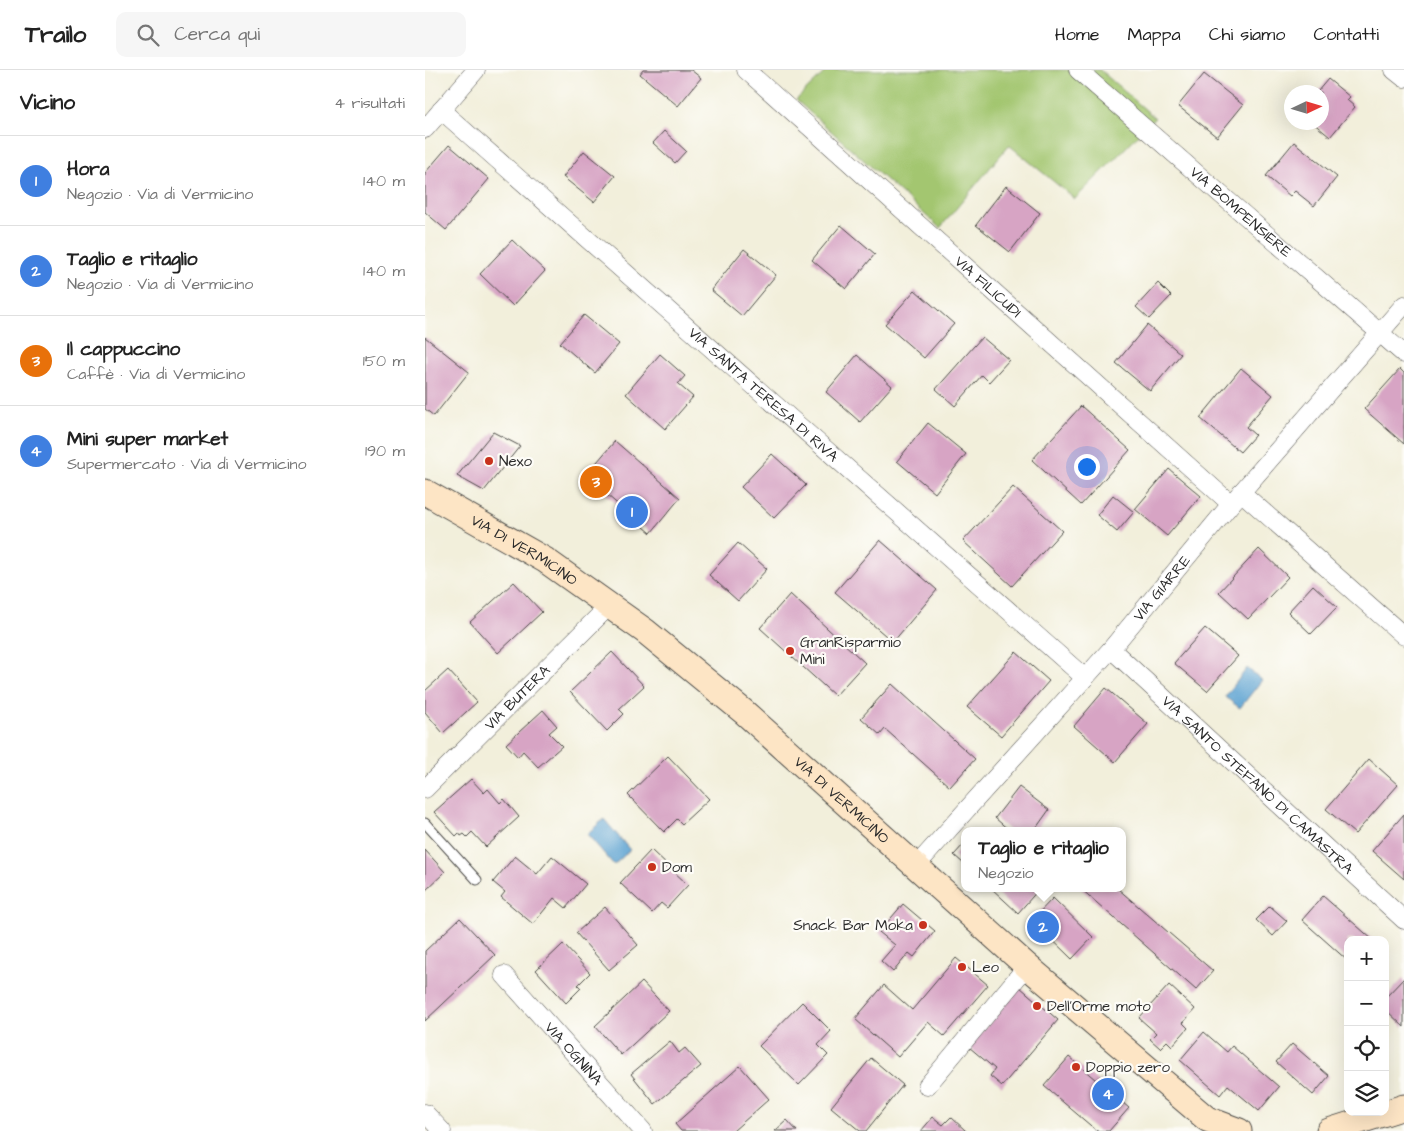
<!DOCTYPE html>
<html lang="it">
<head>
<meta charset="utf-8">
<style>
  :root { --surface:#fff; --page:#f6f6f6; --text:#222; --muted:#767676; --line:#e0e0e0; --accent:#2563eb }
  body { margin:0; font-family:"Architects Daughter",sans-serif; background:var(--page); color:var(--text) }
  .controls { position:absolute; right:15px; bottom:15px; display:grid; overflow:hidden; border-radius:10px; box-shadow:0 5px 20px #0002 }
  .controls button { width:45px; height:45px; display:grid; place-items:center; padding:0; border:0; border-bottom:1px solid var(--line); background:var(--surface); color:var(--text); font:25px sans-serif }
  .compass { position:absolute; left:859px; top:15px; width:45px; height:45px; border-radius:50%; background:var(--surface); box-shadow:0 5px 20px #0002; rotate:86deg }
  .you { position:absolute; left:661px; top:396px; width:18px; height:18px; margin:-12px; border:4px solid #fff; border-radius:50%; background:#1a73e8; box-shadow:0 0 0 8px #1a73e833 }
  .badge { display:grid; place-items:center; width:32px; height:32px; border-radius:50%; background:var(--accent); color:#fff; font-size:16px; font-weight:700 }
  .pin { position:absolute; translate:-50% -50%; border:2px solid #fff; box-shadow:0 1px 5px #0006 }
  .popup { position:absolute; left:536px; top:757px; width:165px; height:65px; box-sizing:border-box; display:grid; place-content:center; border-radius:10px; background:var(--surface); filter:drop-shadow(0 1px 4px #0005); font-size:16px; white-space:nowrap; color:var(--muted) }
  .popup b { font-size:19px; color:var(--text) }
  .popup::after { content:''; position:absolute; left:50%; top:100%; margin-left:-10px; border:10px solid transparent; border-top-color:var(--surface) }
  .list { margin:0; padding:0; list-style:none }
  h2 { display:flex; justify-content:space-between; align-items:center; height:65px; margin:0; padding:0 20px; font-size:21px }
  h2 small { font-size:16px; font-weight:400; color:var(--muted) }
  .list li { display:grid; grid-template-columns:32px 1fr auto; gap:15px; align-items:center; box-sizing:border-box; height:90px; padding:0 20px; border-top:1px solid var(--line) }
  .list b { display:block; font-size:19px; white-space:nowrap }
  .list p { margin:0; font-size:16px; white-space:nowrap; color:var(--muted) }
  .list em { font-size:16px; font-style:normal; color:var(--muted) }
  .icon { flex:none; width:28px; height:28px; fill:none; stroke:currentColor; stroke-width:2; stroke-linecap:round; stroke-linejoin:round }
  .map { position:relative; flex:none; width:979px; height:1061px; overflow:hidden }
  header { display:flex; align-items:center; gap:30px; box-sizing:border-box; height:70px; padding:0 25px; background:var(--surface); border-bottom:1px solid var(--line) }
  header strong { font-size:24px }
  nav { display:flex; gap:28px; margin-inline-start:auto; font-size:18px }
  .search { width:350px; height:45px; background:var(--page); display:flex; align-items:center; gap:12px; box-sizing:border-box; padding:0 18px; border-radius:10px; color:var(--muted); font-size:19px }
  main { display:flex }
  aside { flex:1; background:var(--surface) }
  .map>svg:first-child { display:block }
  .green { fill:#a3c670; stroke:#67784e }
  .water { fill:#5ba2d1; stroke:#43667e }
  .building { fill:#d7a4c4 }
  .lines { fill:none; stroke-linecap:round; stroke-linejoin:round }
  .service-casing { stroke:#494845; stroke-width:11 }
  .minor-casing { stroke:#494845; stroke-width:19 }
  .secondary-casing { stroke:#494845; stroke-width:27 }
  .service { stroke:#fff; stroke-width:9 }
  .minor { stroke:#fff; stroke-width:18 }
  .secondary { stroke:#fde5c5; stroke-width:25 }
  .poi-dot { fill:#c8321e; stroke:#fdfcf7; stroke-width:2 }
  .labels { text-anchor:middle; stroke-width:4.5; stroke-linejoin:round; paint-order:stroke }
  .street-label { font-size:15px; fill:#2b2b2b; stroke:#fdfcf7 }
  .poi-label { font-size:15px; fill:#2b2b2b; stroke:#fdfcf7; text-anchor:start }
</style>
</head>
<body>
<header>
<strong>Trailo</strong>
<div class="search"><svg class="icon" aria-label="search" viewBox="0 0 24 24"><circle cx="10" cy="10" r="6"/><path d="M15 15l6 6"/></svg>Cerca qui</div>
<nav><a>Home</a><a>Mappa</a><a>Chi siamo</a><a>Contatti</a></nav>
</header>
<main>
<aside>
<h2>Vicino<small>4 risultati</small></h2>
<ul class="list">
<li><span class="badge" style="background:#3f7fe0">1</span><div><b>Hora</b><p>Negozio · Via di Vermicino</p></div><em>140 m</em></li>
<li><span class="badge" style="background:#3f7fe0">2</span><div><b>Taglio e ritaglio</b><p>Negozio · Via di Vermicino</p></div><em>140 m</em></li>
<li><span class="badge" style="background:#e8710a">3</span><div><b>Il cappuccino</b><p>Caffè · Via di Vermicino</p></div><em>150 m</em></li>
<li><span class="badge" style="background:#3f7fe0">4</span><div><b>Mini super market</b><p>Supermercato · Via di Vermicino</p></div><em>190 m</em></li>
</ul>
</aside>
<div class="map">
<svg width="979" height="1061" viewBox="0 0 979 1061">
  <rect width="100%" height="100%" fill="#fdfcf7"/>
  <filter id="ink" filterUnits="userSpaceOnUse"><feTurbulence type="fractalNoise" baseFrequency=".02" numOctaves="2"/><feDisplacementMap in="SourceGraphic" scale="10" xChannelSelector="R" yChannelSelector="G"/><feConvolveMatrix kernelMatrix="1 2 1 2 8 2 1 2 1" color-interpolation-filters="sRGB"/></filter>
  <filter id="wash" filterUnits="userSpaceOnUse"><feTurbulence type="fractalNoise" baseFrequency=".0096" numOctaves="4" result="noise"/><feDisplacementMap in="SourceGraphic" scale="20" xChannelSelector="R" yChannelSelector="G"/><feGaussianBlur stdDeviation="1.12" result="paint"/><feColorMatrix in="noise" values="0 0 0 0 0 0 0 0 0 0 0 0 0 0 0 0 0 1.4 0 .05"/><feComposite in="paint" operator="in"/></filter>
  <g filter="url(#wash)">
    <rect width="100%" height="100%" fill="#f2efdb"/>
    <!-- green -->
    <path class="green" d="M402,0H675L730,48L650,129L584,75L515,158L371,30Z"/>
    <!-- water -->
    <path class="water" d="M822,598L837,610L815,638L800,627Z
      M179,749L205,780L189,795L162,764Z"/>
    <g id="blocks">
      <!-- building -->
      <path class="building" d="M218,0H266L276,8L253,36L215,4Z
        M779,4L818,35L792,67L753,36Z
        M903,9L925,27L922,30L930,37L905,67L887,52H896V22H892Z
        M239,61L261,81L250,93L228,73Z
        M869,72L912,107L889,136L870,121L865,126L841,106Z
        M24,75L64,109L21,160L0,142V103Z
        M159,81L190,106L169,132L138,107Z
        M581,116L615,143L585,182L551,155Z
        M416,155L450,184L421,219L387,190Z
        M87,170L120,201L88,236L55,204Z
        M319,179L351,205L317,246L286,220Z
        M733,213L746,226L724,249L711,237Z
        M490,220L529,254L499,288L460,254Z
        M159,245L194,274L170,303L135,273Z
        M722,255L756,284L725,321L691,293Z
        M0,267L44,302L9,346L0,339Z
        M557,267L584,290L564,312L557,305L530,336L511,319Z
        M235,284L260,306L253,314L268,327L240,359L201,324Z
        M432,285L467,316L435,352L401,322Z
        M816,298L848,325L821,357L830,365L815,382L775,348Z
        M975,299L979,303V374L939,339Z
        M656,336L705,380L656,435L607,390Z
        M503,353L541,384L510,423L472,391Z
        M68,362L95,376L59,421L32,406Z
        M190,371L255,428L226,463L160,406Z
        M347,384L381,415L349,448L316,417Z
        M744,399L776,426L742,466L710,439Z
        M588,417L637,461L587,516L538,471Z
        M688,425L709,442L692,462L672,445Z
        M455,470L512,520L468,572L410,522Z
        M313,473L342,499L313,531L284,505Z
        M834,479L863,507L823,549L794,522Z
        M89,512L117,542L73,583L45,552Z
        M888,515L912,537L886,564L863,542Z
        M365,524L440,593L410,626L335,558Z
        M780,558L813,586L782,621L749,593Z
        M187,582L219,616L194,639L199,644L182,661L145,622Z
        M591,582L624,611L576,666L542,637Z
        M23,600L52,632L18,663L0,642V621Z
        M467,614L550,689L525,717L460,659L455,665L436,648Z
        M681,618L723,654L690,692L649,656Z
        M118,640L132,656L124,663L137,676L113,697L98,681L93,687L81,674Z
        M243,686L284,729L257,754L252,749L239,762L203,725Z
        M944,689L973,715L930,764L901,739Z
        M46,709L59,723L63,719L75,733L79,729L94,747L61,777L47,762L42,767L39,764L36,766L34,763L31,766L9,742Z
        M594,717L624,740L609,761H585L570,748Z
        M979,744V809L947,781Z
        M539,774V794L529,785Z
        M0,780L20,802L0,821Z
        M226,780L263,815L242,838L236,833L227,843L195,813Z
        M90,786L112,804L127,786L161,814L141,838L129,828L108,854L76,827L80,822L68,812Z
        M566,818H615L593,843Z
        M655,818H692L788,901L771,920Z
        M898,826L948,870H923V891L877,850Z
        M628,828L668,867L647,889L607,850Z
        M478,834L510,861L489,887L484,883L468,902L456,891L470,875L454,862Z
        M845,836L862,851L848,866L831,850Z
        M180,837L213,875L184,900L151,863Z
        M35,848L70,885L0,951V881Z
        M138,874L165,903L153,915L156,918L141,933L111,900Z
        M531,888L563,915L519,966L503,952L473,987L430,949L459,915L487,940Z
        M979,908V957L960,939V928Z
        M217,912L244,941L196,985L170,956Z
        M744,915L770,939L758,953L763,958L747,976L742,971L735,978L725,969L731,963L714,948Z
        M595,917L633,950L577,1016L565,1006L570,999L544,977Z
        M377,932L406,961L393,975L403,985L374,1015L334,976Z
        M779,962L802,982L807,976L854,1017L834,1041L803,1015L795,1025L755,990Z
        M245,971L254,983L260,978L276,996L230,1034L206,1004Z
        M867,974L904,1006L888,1025L851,992Z
        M644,987L704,1038L684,1061H672L619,1016Z
        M446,988L478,1015L441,1061H435L406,1037Z
        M315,996L344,1029L308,1061H256L250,1054Z
        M508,1047L518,1055L526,1047L541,1061H496Z
        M362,1050L372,1061H350Z"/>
    </g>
  </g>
  <g filter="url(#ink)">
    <use href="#blocks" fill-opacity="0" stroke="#494845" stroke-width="1"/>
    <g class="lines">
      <!-- service casing -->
      <g class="service-casing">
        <path id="service" d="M0,753L52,810"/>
      </g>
      <!-- minor casing -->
      <g class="minor-casing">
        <g id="minor">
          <path id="s1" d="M321,0L806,434"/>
          <path id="s2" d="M653,0L979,284"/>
          <path d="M969,0L979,8"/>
          <path id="s3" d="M16,40L660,608"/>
          <path d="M0,59L51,0"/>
          <path d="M816,422L979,566"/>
          <path id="s4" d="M686,579L979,850"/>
          <path id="s5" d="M0,719L185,535"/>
          <path id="s6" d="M491,796L686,579L806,434L979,235"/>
          <path id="s7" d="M79,905L218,1061"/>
          <path d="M502,1016L602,896"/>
          <path d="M0,1043L17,1061"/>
        </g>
      </g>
      <!-- secondary casing -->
      <g class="secondary-casing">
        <g id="secondary">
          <path id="s8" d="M0,422L120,490L220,561L319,642L602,896L782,1049L814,1061"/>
          <path d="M904,1061L979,1037"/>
        </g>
      </g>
      <!-- service -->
      <use href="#service" class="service"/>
      <!-- minor -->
      <use href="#minor" class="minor"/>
      <!-- secondary -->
      <use href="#secondary" class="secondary"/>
    </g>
  </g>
  <!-- markers -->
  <g class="poi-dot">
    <circle cx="64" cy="391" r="5"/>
    <circle cx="365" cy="581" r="5"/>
    <circle cx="227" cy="797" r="5"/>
    <circle cx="498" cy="855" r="5"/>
    <circle cx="537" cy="897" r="5"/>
    <circle cx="612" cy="936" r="5"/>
    <circle cx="651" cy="997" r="5"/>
  </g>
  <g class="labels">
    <!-- street labels -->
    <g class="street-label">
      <text dy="5" stroke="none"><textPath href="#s2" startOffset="216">VIA BOMPENSIERE</textPath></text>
      <text dy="5" stroke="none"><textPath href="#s1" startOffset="325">VIA FILICUDI</textPath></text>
      <text dy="5" stroke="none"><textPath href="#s3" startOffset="430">VIA SANTA TERESA DI RIVA</textPath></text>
      <text dy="5" stroke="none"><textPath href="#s8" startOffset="115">VIA DI VERMICINO</textPath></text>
      <text dy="5" stroke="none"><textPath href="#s6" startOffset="371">VIA GIARRE</textPath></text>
      <text dy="5" stroke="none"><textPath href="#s5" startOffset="130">VIA BUTERA</textPath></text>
      <text dy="5" stroke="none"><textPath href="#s4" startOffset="200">VIA SANTO STEFANO DI CAMASTRA</textPath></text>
      <text dy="5" stroke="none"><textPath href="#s8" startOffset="520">VIA DI VERMICINO</textPath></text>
      <text dy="5" stroke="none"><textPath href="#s7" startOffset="105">VIA OGNINA</textPath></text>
    </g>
    <!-- poi labels -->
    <g class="poi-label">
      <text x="74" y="396">Nexo</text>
      <text x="375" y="577">GranRisparmio<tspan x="375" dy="17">Mini</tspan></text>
      <text x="237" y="802">Dom</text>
      <text x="488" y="860" text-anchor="end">Snack Bar Moka</text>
      <text x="547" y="902">Leo</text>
      <text x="622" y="941">Dell'Orme moto</text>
      <text x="661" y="1002">Doppio zero</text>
    </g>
  </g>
</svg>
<div class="controls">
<button>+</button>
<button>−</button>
<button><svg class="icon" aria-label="locate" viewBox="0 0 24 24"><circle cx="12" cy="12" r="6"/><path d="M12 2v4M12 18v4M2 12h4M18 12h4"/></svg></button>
<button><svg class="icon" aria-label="layers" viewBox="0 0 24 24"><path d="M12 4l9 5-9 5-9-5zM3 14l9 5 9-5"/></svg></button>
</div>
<svg class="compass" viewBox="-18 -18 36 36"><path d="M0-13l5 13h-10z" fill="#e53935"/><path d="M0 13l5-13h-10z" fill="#767676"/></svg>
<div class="you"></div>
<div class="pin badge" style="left:207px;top:442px;background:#3f7fe0">1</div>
<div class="pin badge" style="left:618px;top:857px;background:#3f7fe0">2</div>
<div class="popup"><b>Taglio e ritaglio</b>Negozio</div>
<div class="pin badge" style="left:171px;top:412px;background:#e8710a">3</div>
<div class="pin badge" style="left:683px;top:1024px;background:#3f7fe0">4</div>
</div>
</main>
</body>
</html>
